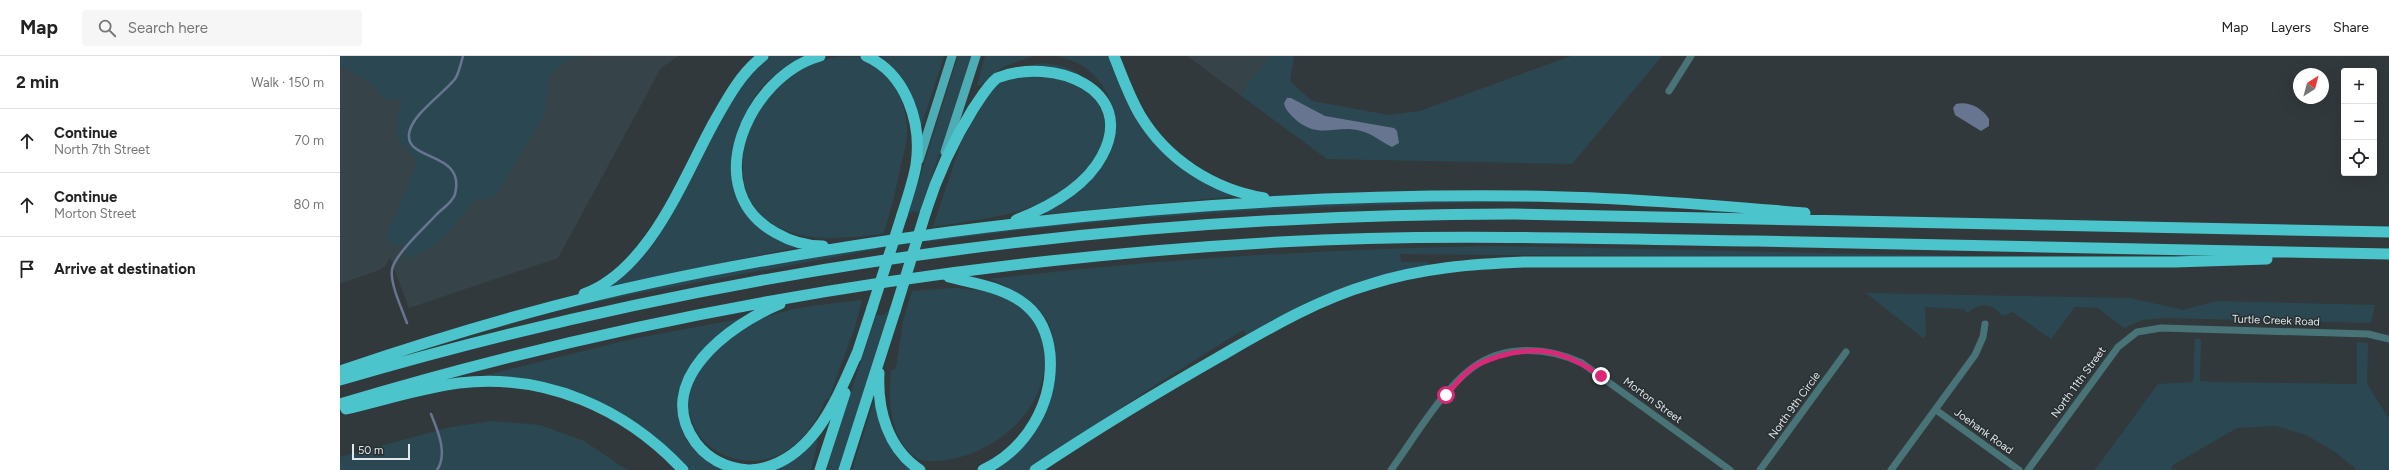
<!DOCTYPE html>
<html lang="en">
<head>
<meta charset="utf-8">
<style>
  :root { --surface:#fff; --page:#f6f6f6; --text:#222; --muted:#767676; --line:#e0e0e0 }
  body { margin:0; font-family:Figtree,sans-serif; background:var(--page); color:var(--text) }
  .controls { position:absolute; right:12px; top:12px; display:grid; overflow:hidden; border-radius:4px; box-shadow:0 4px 16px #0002 }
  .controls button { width:36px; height:36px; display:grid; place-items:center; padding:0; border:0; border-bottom:1px solid var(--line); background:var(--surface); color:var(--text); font:20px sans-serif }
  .compass { position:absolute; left:1953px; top:12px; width:36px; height:36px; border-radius:50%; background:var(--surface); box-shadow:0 4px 16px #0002; rotate:36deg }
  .scale { position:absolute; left:12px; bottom:10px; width:58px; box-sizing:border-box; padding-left:4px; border:2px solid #e2e7e9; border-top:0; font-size:11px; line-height:14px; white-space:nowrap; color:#e2e7e9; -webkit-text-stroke:3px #282f32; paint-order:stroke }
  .stop { position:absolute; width:12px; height:12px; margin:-9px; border:3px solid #db2777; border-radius:50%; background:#fff }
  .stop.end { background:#db2777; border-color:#fff; box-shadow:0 1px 4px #0008 }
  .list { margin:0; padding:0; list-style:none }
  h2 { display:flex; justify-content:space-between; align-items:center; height:52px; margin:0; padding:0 16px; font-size:17px }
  h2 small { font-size:13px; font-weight:400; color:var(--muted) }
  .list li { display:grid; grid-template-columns:26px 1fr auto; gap:12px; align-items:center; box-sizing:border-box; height:64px; padding:0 16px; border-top:1px solid var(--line) }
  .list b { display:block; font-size:15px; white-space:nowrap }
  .list p { margin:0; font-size:13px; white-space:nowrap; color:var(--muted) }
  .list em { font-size:13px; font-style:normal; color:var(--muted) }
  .icon { flex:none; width:22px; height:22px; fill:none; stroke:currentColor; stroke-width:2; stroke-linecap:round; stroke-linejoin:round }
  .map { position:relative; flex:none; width:2049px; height:414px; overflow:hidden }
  header { display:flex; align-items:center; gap:24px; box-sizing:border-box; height:56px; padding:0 20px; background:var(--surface); border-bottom:1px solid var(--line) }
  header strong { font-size:19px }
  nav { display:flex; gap:22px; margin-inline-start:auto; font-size:14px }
  .search { width:280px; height:36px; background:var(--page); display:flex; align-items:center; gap:10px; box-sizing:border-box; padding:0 14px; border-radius:4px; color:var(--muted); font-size:15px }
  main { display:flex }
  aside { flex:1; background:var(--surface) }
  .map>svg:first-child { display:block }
  .built { fill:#36444a }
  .green { fill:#2b4852 }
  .water { fill:#677591 }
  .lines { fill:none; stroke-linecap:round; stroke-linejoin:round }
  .stream { stroke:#677591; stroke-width:2.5 }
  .minor { stroke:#487377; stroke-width:7 }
  .major { stroke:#4dadb4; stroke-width:9 }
  .highway { stroke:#4bc4cc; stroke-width:11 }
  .highway-bridge { stroke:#4bc4cc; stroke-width:11 }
  .route { stroke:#db2777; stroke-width:5 }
  .labels { text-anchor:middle; stroke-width:3; stroke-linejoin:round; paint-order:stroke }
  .street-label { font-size:11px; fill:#e2e7e9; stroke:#282f32 }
</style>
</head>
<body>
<header>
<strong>Map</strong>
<div class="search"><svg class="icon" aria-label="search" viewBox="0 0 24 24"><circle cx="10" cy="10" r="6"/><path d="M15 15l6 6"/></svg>Search here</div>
<nav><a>Map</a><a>Layers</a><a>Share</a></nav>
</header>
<main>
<aside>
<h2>2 min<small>Walk · 150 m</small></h2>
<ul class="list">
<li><svg class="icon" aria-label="ahead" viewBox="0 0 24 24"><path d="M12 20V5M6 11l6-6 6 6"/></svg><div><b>Continue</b><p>North 7th Street</p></div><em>70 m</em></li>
<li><svg class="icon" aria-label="ahead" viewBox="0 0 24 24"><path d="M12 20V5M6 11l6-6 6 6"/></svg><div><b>Continue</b><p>Morton Street</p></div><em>80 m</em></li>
<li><svg class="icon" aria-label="arrive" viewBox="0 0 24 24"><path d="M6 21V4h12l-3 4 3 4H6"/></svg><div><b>Arrive at destination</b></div></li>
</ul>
</aside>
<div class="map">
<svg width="2049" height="414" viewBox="0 0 2049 414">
  <rect width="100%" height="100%" fill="#32393c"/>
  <!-- built -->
  <path class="built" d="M0,0H338L321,12L218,202L69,252L50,201L46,209L39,214L0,228Z
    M847,0H929L900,39Z"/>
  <!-- green -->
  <path class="green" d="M0,0H246L228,3L209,20L205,57L156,140L134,145C115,168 97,195 67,202L63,189L57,190L45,181L78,106C55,80 49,79 63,44L45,43L28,25L0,10Z
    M426,0H463L446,10L424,28L411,46L399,71L393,98L410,162L424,175L458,191L258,233L300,198L390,42Z
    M541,0H604L577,83C574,45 572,26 541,0Z
    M618,0H631L580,157L573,155L568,159Z
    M645,0H693L663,11L640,30L637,29Z
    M717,0H773L810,77L897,140L705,158L703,156C718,144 733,132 748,120C753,116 761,111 765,106C785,78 774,34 747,13C738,6 728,3 717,0Z
    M929,0H954L950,25L972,45L1049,59L1080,55L1231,0H1322L1232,108L987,103L900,39Z
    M498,1C505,1 513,0 519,1C551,10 568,47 567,78C567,88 564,96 562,105C556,130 552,154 543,178C506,182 463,188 431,167C390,140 400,81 422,47C427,39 436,33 442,28C447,23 452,17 458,14C470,7 484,3 498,1Z
    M702,7C735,11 743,16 759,45C767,59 767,77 760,92C732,157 653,161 593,171L623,81C629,76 629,69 633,62C650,34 667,12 702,7Z
    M1195,144L1196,146C992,147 790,158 587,186L589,182L673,171L959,147Z
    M538,189V193L300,237L215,255V253L339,225Z
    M1156,190L1620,200V203L1060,198L1061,206H1088V210L953,254L907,278L903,274L806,335L689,414H652C695,391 721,344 715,295C714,285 712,272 706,263C693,242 672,232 650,223C818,203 987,193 1156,190Z
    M613,232C636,233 662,236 682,250C688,254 693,263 696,269C732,338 651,414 580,404C550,387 548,346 551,315L556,312L563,265L572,235Z
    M1526,237L1790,242L1843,254L1876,245L2035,249L2031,267L1824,262L1802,264L1784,272L1758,252L1735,251L1711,283L1673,256L1662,260C1654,247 1638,246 1628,257L1623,253L1585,251L1586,278L1583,282Z
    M518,244H522L515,271L489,342L485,344C481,357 474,367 465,378C439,412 391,414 362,383C354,373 348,357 348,344C351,307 390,278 420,264C450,250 487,249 518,244Z
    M547,255H549L499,414H486L536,259H544Z
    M399,263L368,288L346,317L342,366L388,414H348L269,352L139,321L292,283Z
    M1855,283H1861L1860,325L1869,326L2017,328V286L2028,287L2027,328L2049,363V414H2017L1995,396L1966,379L1936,370L1897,372L1831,410L1833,414H1755L1818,328L1853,326Z
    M538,333L541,363L575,414H512Z
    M153,365L200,369L244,385L287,414H0V401L111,371Z
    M477,384L478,385L471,414H431L465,394Z"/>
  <!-- water -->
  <path class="water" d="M947,42H951L985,60L1054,72L1057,75L1059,87L1052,91C1041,86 1033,78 1021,75C996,68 980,84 956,64C951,59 945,54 944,47Z
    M1616,48C1629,45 1642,52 1649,63V70L1641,75L1615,59L1613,52Z"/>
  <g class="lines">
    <!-- stream -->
    <path class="stream" d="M67,267C62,253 50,228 52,214C54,199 86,170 97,158C102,153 114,145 115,138C126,95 66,106 69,78C71,59 103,38 115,23C119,17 121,7 123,0
      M91,358C98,375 108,398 97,414"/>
    <!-- minor -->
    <path class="minor" d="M1329,35L1351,0
      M1596,354L1679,414
      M1051,414C1073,384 1102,334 1132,312C1164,288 1208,291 1242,307L1390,414
      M1420,414L1506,296
      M1551,414L1635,299L1643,281L1645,268
      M1688,414L1778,291L1797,276L1821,272L2028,278L2049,283"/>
    <!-- major -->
    <path class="major" d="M605,96L636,0
      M579,104L612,0"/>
    <!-- highway -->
    <path class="highway" d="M480,0C409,20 357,134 436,177C450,185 466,190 483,190
      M526,0C567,18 582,68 576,109C573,126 567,143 562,159
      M774,0C782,20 789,40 800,59C827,104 873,133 924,142
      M586,155C598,117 612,87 633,53C640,43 647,30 657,22C713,0 798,33 762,100C745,132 709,151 676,164
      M609,221C635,228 665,231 687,250C701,262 708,280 710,298C714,347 687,393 643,414
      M244,238C309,214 342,125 373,68C387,43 400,18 423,0
      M516,301L532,252
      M0,315C71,291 142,269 214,250C344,216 476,194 609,176C799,151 991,138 1182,140C1276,141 1371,149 1465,157
      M539,317C537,354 548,393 580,414
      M0,324C381,212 776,158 1173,158L2049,176
      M0,348C305,256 621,204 939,186C1098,177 1257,183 1416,185C1627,189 1838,193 2049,198
      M6,353C44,344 81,332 119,327C205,317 285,352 343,414
      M408,414C387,412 369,404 356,387C311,326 390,268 440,248
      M410,414C471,410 497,343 518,295
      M480,414L505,337
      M504,414L555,255
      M695,414C755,374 816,337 879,301C928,273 976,244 1031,228C1081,212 1132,208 1184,206H1835L1927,203"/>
    <!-- highway-bridge -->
    <path class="highway-bridge" d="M532,252L562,159
      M555,255L586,155"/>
  </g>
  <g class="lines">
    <!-- route -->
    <path class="route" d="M1106,339C1114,330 1122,320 1132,312C1140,306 1151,303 1160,300C1201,288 1227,297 1261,320"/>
  </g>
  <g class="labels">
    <!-- street labels -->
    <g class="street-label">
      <text transform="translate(1936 264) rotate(2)" y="4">Turtle Creek Road</text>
      <text transform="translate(1738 326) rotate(-54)" y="4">North 11th Street</text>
      <text transform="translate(1313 344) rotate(36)" y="4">Morton Street</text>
      <text transform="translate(1454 349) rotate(-54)" y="4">North 9th Circle</text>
      <text transform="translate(1644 375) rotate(36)" y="4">Joehank Road</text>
    </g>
  </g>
</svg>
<div class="controls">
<button>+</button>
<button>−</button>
<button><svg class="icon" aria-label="locate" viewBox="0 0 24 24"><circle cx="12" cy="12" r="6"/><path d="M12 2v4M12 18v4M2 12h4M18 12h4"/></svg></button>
</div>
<svg class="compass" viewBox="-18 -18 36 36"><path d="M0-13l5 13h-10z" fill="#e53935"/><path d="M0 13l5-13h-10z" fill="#767676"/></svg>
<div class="scale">50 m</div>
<div class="stop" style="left:1106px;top:339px"></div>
<div class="stop end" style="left:1261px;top:320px"></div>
</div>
</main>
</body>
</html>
